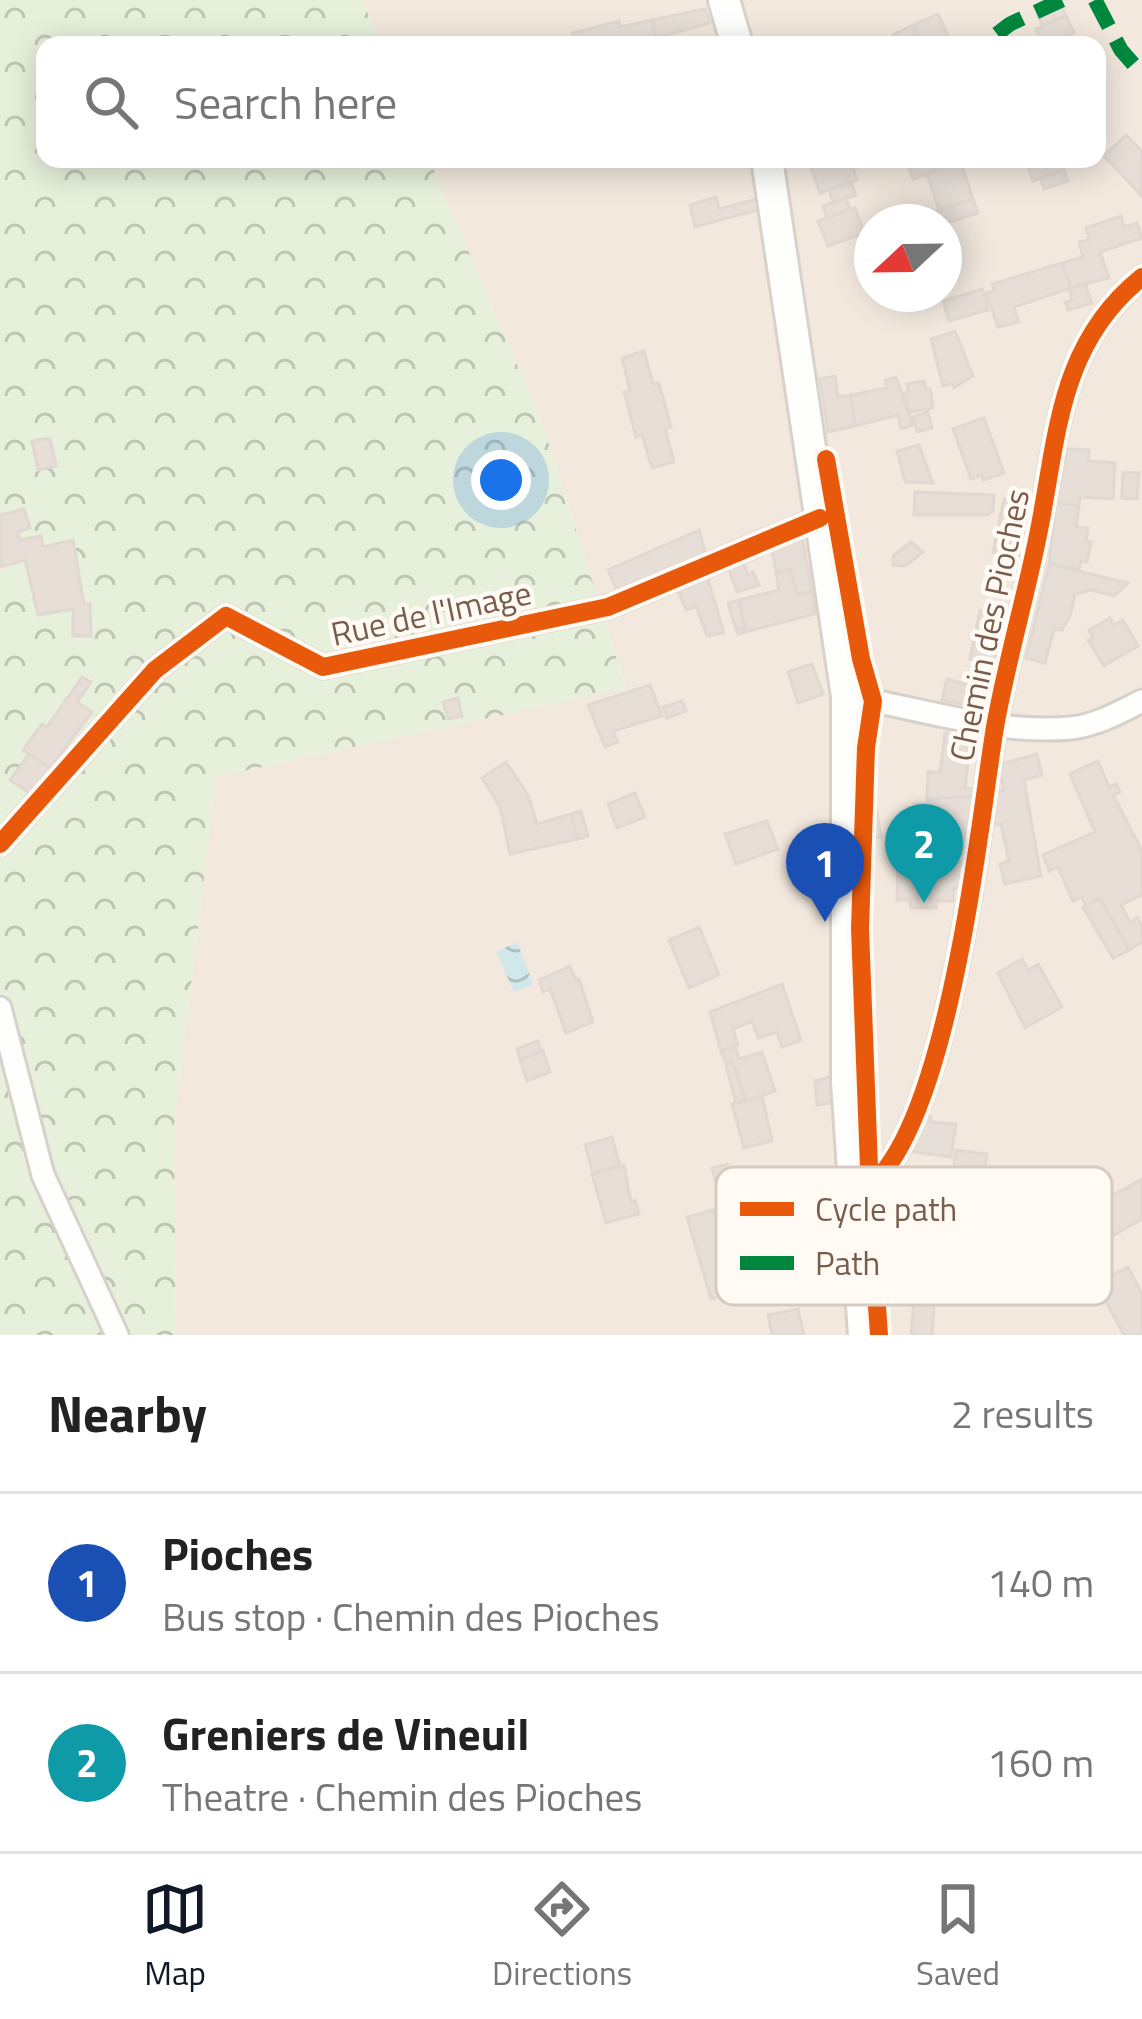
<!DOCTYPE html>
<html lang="en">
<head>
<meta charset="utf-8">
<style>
  :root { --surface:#fff; --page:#f6f6f6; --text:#222; --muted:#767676; --line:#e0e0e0; --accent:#111827 }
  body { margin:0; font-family:"Titillium Web",sans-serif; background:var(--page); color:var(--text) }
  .compass { position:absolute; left:854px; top:204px; width:108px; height:108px; border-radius:50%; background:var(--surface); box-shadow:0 6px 30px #0003; rotate:248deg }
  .you { position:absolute; left:501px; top:480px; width:42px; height:42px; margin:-30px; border:9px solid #fff; border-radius:50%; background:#1a73e8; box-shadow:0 0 0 18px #1a73e833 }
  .badge { display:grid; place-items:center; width:78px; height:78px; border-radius:50%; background:var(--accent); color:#fff; font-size:39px; font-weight:700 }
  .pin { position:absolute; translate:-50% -99px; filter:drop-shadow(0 3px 6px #0008) }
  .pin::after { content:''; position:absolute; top:63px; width:42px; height:36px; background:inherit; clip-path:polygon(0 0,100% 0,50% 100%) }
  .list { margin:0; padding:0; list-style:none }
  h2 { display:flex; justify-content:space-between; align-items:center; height:156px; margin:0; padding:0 48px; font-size:51px }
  h2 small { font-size:39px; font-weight:400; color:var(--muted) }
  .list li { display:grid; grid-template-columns:78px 1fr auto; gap:36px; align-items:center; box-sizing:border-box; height:180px; padding:0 48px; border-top:3px solid var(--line) }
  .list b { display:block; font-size:45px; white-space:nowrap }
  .list p { margin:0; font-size:39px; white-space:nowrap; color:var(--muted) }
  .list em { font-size:39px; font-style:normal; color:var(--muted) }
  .icon { flex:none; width:66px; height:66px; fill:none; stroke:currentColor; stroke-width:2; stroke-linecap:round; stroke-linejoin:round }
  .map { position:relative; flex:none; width:1142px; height:1335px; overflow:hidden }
  .search { position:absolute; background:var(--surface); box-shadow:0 6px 30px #0003; left:36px; right:36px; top:36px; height:132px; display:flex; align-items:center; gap:30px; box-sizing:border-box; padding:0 42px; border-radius:24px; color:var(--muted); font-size:45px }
  .sheet { height:516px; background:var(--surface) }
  nav { display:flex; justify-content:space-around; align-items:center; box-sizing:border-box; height:168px; border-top:3px solid var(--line); background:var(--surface); font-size:33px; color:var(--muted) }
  nav a { display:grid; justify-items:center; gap:6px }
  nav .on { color:var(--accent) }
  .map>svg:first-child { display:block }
  .residential { fill:#f2e8de; fill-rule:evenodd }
  .forest { fill:url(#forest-crowns) }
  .water { fill:url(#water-waves) }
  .building { fill:#e6ded7; stroke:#e2d8d2; stroke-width:3 }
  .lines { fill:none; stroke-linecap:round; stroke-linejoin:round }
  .street-casing { stroke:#d7d1cb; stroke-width:27 }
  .secondary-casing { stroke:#d9d2cb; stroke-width:36 }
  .street { stroke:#fefefd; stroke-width:21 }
  .secondary { stroke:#fefefd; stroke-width:30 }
  .quiet { stroke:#00873e; stroke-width:15; stroke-dasharray:30 15; stroke-linecap:butt }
  .cycleway-casing { stroke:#fffaf3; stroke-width:26 }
  .cycleway { stroke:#e8590c; stroke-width:18 }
  .labels { text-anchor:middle; stroke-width:9; stroke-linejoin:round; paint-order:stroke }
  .street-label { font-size:33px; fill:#7a5c4d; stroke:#fffaf3 }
  .key { fill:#fffaf3; stroke:#d7cbc1; stroke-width:3 }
  .key-label { font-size:33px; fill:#7a5c4d }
</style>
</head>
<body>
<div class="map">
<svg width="1142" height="1335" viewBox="0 0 1142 1335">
  <defs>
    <pattern id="forest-crowns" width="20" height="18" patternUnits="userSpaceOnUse" patternTransform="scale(3)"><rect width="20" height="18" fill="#e7f0db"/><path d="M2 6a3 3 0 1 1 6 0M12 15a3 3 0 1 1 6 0" fill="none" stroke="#c0c6b4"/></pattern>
    <pattern id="water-waves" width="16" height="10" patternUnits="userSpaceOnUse" patternTransform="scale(3)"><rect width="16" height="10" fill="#d0e8ea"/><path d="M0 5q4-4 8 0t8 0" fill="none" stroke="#aebfc0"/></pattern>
  </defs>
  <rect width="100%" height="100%" fill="#f9f5f0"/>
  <!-- residential -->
  <path class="residential" d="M362,0H1142V1335H176L174,1125L216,777L626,687L543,426L429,159H1097V45H381ZM872,222H944V294H872Z"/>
  <!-- forest -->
  <path class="forest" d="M0,0H362L381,45H45V159H429L543,426L626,688L216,777L174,1125L176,1335H0Z"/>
  <!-- water -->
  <path class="water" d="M517,942L533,984L514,992L496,952Z"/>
  <!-- building -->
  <path class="building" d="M1061,4L1066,16L1043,26L1037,14Z
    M705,9L710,23L656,38L652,20Z
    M938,14L952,45H915L913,41L919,38L913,25Z
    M1066,16L1074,33L1043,45L1036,29Z
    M652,20L656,38L622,45H574L572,33L619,21L620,27Z
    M913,25L919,38L897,45L893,35Z
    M1126,135L1142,151L1141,195L1104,156Z
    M833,159H850L857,180L820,193L811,167Z
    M906,159H932L936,171L913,179Z
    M932,159H960L973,199L939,210L927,174L936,171Z
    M1061,159L1064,170L1033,181L1026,161Z
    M1064,170L1068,181L1044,189L1040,178Z
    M851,182L856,195L833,203L829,190Z
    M716,197L719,209L756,199L758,210L695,227L690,205Z
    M846,198L850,209L827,218L823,206Z
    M973,199L978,213L944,224L927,222L925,215Z
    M855,208L864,233L828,246L818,221Z
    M1121,216L1124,227L1137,223L1142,238L1100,252L1109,278L1071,288L1062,263L1083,257L1079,242L1089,240L1086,228Z
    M1062,263L1071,288L1014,307L1019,322L998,327L986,293L994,291L992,284Z
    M1085,284L1092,303L1068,310L1065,302L1072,300L1069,289Z
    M982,289L988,310L949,321L943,301Z
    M955,331L973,376L954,388L952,383L943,386L931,339Z
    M644,351L653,384L659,383L671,427L665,429L674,462L652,468L642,435L636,437L624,392L630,391L622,358Z
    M835,376L838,397L851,395L855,426L828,432L820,379Z
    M896,377L913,425L901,429L898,415L855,426L851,395L887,388L885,380Z
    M924,381L926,390L930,389L933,408L910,412L904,393L909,392L907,384Z
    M928,412L932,428L917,432L913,417Z
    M984,418L1004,473L983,480L982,475L971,479L953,429Z
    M50,438L56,466L38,470L32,441Z
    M919,445L933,483L905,482L897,451Z
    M1067,449L1089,450L1088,461L1115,463L1113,499L1080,497L1079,506L1056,503Z
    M1123,472L1139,473L1137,499L1122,498Z
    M915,492L994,495L993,511L987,515H914Z
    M1004,499L1034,501L1022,558L993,552Z
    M1056,503L1079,506L1076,527L1088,528L1086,541L1091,542L1087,562L1081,561L1079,569L1049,564Z
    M24,509L30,528L18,532L20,540L41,536L43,547L73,540L84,604H90L91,636H73V609L38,615L25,560L0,567V515Z
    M699,530L706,555L619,595L608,570Z
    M802,537L812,592L797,594L790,570L776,572L772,550Z
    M911,542L923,552L905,566L893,565V556Z
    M743,562L748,575L753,572L759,585L737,592L728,567Z
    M1049,564L1128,583L1114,596L1091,590L1075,594L1070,616L1062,630L1054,629L1045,663L1026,658Z
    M790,570L797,594L812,592L815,614L738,634L736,629L745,628L739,600L779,590L776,572Z
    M707,576L724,633L707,636L696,606L686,610L677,588Z
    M739,600L745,628L736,629L728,603Z
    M980,611L1009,616L998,666L970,659Z
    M1110,618L1114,625L1123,620L1138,646L1104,666L1088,640L1093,637L1089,630Z
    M812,664L823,694L798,703L788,672Z
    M82,677L91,682L77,702L92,712L50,768L23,750L42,724L47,727Z
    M947,679L967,685L968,679L993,685L988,709L942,700Z
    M650,685L662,716L613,731L618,742L605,747L588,705Z
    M458,698L462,716L448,719L443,702Z
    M682,701L686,711L667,718L663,707Z
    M945,733L971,736L965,788L975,789V796L927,799L928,772H940Z
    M29,754L50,768L32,795L10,780Z
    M1037,754L1042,775L1024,780L1041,876L1005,884L1000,864L1009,861L1001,824L991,825L995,791L1004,790L998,765Z
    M1098,761L1109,787L1116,784L1120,792L1113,795L1142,851V895L1121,905L1130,922L1138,918L1142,927V942L1129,950L1100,898L1086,906L1082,897L1073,901L1058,867L1049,871L1043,855L1095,832L1070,774Z
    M506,762L528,795L537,824L571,814L578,839L510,854L500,807L482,778Z
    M635,793L645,817L617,828L608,804Z
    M975,796L968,854H947L948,830H927L928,863L968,862L965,889L954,888L953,901H936V908H911L910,900H897L899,817L914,818V804H929L927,799Z
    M581,811L588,836L578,839L571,814Z
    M877,812L881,837L868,838L869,815Z
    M767,821L778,849L736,864L725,834Z
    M1100,898L1129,950L1113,958L1083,907Z
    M699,927L719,975L689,988L669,940Z
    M1022,959L1028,970L1038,964L1062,1007L1025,1028L998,973Z
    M570,966L576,981L579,979L593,1022L566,1033L550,989L543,992L539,980Z
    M782,984L801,1040L782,1047L777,1032L758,1038L752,1021L733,1029L738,1045L721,1051L710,1012Z
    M538,1041L541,1052L520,1060L517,1049Z
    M735,1046L739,1059L762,1052L775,1091L746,1101L732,1061L726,1063L721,1051Z
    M543,1051L550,1072L527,1081L520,1060Z
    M732,1061L746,1101L736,1103L726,1065Z
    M830,1077L832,1103L817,1105L815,1081Z
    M762,1096L772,1141L744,1148L732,1104Z
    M921,1115L931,1117V1122L956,1124L951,1157L907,1151Z
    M612,1137L620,1166L593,1173L585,1145Z
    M956,1150L987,1154L977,1223L947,1219Z
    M727,1164L733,1186L718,1190L712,1168Z
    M624,1165L631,1202L635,1200L639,1214L606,1223L592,1174Z
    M1142,1179V1219L1082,1253L1086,1260L1077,1265L1056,1227Z
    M713,1210L738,1291L711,1299L687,1217Z
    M918,1250L938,1252L932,1335H911Z
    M1107,1261L1114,1274L1128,1267L1142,1294V1335H1124L1096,1283L1089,1287L1082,1274Z
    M798,1309L804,1335H772L768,1315Z"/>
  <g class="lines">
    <!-- street casing -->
    <g class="street-casing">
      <path id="street" d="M847,696C919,708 998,735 1071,728C1097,725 1120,712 1142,701
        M0,844L155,670L226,616L323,667L608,607L820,518
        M0,1008L43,1175L117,1335
        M854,1196C947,1157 979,823 995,727C1006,665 1024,603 1037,540C1058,441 1056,346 1142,277"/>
    </g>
    <!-- secondary casing -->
    <g class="secondary-casing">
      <path id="secondary" d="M724,0L737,45
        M767,159L847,696V1081L864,1335"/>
    </g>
    <!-- street -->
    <use href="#street" class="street"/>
    <!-- secondary -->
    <use href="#secondary" class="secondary"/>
    <!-- quiet -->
    <path class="quiet" d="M1095,0L1121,50L1142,74
      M997,34L1010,24L1062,0"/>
    <!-- cycleway casing -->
    <g class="cycleway-casing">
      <path id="cycleway" d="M826,459L861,659L873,701L866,748L860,929L871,1220L879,1335
        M0,844L155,670L226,616L323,667L608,607L820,518
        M854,1196C947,1157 979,823 995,727C1006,665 1024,603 1037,540C1058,441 1056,346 1142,277"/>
    </g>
    <!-- cycleway -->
    <use href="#cycleway" class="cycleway"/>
  </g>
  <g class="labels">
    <!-- street labels -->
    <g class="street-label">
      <text transform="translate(431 613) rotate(-12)" y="12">Rue de l'Image</text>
      <text transform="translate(989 625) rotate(-78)" y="12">Chemin des Pioches</text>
    </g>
  </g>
  <!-- legend -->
  <rect x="716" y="1167" width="396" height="138" rx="18" class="key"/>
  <rect x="740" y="1202" width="54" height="14" fill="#e8590c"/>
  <rect x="740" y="1256" width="54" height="14" fill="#00873e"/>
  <g class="key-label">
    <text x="815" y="1221">Cycle path</text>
    <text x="815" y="1275">Path</text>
  </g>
</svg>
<svg class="compass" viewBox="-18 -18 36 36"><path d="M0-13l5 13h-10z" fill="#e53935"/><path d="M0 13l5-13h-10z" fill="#767676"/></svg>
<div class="you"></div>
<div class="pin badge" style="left:825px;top:922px;background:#1a4fb4">1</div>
<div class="pin badge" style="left:924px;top:903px;background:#0f9aa8">2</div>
<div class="search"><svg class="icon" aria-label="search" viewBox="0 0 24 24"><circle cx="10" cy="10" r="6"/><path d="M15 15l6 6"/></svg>Search here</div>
</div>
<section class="sheet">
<h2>Nearby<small>2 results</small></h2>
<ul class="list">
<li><span class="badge" style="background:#1a4fb4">1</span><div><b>Pioches</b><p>Bus stop · Chemin des Pioches</p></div><em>140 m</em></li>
<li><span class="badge" style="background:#0f9aa8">2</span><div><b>Greniers de Vineuil</b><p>Theatre · Chemin des Pioches</p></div><em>160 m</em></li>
</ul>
</section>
<nav>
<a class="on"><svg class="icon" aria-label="map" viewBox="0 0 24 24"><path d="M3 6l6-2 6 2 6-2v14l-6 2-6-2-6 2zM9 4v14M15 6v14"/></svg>Map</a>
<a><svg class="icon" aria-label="directions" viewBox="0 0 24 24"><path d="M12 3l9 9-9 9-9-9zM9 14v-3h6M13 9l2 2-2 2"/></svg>Directions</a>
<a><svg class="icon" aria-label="saved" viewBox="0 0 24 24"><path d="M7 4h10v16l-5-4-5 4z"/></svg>Saved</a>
</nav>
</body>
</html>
